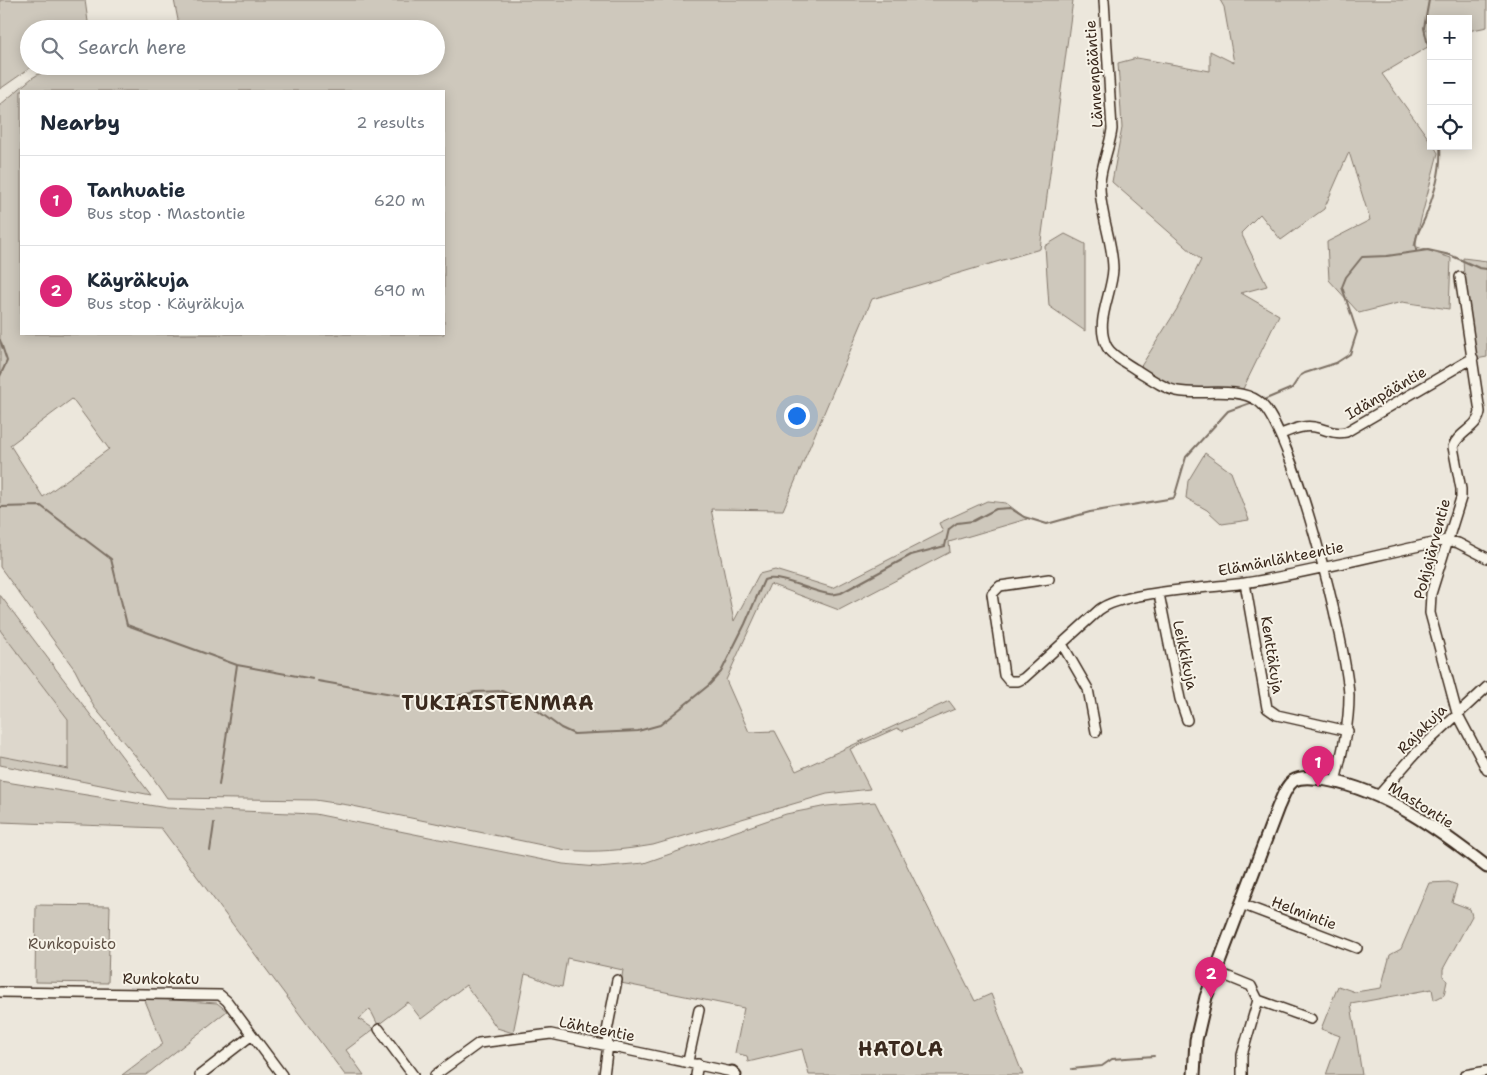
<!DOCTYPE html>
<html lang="en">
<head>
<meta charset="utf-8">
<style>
  :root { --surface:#fff; --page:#f2f2f3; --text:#1f2937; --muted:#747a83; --line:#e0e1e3; --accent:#db2777 }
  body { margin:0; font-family:"Shantell Sans",sans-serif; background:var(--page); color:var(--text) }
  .controls { position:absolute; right:15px; top:15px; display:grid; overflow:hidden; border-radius:0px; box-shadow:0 2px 12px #0003 }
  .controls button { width:45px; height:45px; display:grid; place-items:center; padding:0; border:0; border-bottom:1px solid var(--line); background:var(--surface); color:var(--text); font:25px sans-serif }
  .you { position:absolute; left:796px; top:415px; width:18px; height:18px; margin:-12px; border:4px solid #fff; border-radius:50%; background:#1a73e8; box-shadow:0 0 0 8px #1a73e833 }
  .badge { display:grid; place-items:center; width:32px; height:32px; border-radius:50%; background:var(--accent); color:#fff; font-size:16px; font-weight:700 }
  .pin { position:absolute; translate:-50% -41px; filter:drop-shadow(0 1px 2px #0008) }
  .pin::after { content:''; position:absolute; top:26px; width:18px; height:15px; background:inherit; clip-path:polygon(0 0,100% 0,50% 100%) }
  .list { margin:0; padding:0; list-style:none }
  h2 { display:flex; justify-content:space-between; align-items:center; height:65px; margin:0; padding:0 20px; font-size:21px }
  h2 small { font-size:16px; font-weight:400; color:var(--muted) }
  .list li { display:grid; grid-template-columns:32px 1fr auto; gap:15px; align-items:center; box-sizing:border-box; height:90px; padding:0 20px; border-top:1px solid var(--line) }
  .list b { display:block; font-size:19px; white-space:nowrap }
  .list p { margin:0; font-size:16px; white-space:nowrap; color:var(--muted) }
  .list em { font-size:16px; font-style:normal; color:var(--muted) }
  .icon { flex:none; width:28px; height:28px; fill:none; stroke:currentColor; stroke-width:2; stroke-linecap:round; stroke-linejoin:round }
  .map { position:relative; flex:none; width:1487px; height:1075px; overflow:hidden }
  .search { position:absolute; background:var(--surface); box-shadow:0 2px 12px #0003; left:20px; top:20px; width:425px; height:55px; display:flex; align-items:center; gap:12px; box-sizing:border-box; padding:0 18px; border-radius:28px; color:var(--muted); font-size:19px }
  .panel { position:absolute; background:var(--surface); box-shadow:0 2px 12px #0003; left:20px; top:90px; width:425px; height:245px; border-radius:0px }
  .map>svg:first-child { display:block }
  .built { fill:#ddd7cc }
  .green { fill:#cec8bc; stroke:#84796d; fill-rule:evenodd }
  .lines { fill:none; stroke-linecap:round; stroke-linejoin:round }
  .stream { stroke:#7c7064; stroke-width:2 }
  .street-casing { stroke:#3b2a1e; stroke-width:12 }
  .secondary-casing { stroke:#3b2a1e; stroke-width:15 }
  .street { stroke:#f7f3e8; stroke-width:9 }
  .secondary { stroke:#f7f3e8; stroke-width:11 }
  .labels { text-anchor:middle; stroke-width:4; stroke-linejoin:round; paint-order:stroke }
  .street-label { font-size:15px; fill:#3b2a1e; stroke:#f7f3e8 }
  .park-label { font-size:15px; fill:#605246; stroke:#f7f3e8 }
  .district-label { font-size:20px; font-weight:bold; letter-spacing:1px; fill:#3b2a1e; stroke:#f7f3e8 }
</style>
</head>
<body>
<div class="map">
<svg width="1487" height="1075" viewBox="0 0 1487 1075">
  <rect width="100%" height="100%" fill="#ece7dc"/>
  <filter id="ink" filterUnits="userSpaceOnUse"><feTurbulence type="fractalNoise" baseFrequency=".02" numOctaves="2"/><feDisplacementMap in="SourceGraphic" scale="10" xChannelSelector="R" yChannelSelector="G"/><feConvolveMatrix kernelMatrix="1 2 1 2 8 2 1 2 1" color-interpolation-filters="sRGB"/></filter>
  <g filter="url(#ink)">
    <!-- built -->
    <path class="built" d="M0,630L68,719V769L0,756Z"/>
    <!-- green -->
    <path class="green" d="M0,0H85L89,29H29V66H33L0,89Z
      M174,0H1073L1040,249L872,299L783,510L711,509L734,621L759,574L775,570L833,588L943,532L939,523L987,501L1006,503L1027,519L949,542L950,552L839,610L770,584L726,680L749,732L775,731L796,771L949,701L955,709L902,731L897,728L850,749L870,789L827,794L653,845C623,850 596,853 566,850L348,805L315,800L167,798L149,772L94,707L75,670L0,567V105L32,78L52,66H436V29H161L179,25ZM21,91H444V334H21ZM72,399L109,449L43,497L10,445Z
      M1220,0H1487V27L1468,31V19H1431V45L1382,74L1431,142V146H1434L1438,153L1414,246L1451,258L1449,309L1402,302L1359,313L1329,280L1327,242L1370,220L1349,152L1324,209L1281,240L1260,214L1241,233L1267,286L1241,293L1279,315L1240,395L1174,390L1138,371L1177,309L1201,260L1112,182L1122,128L1118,63L1137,58L1210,71V51L1234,63L1224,7Z
      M1065,234L1085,244V331L1049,306L1045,246Z
      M1463,258L1487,261V357L1476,359L1464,278Z
      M1205,453L1231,472L1249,520L1222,524L1207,510L1186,498L1188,481Z
      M0,595L151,795L0,765V756L68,769V719L0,630Z
      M0,781L167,808L315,814L563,864L598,867L644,863L786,814L827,806L875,802L975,1001L991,994L1023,1075H809L802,1049L748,1062L747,1056L735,1053L744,1008L621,983L623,970L567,958L562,987C549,985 538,977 525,974L513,1033L497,1028L466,985L421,1019L408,1002L378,1025L370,1009L359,1019L374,1029L346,1050L364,1075H345L161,828L0,822Z
      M1449,882L1457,885L1452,902L1470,909L1472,916L1443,969V976L1447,981L1444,995L1434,1000L1432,989L1351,1004L1362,1075H1326L1340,1036L1321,1029L1338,986L1355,992L1381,988L1390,955L1401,949L1429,883Z
      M36,905L110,906L108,983L35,982Z
      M144,998L217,1003L227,1011L146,1075H122L163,1044Z"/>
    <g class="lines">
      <!-- stream -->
      <path class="stream" d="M1429,0L1424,28L1431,58
        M1416,250C1414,236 1420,230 1425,218C1434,194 1442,171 1440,146
        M0,340L7,361L0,376
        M1266,399L1292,388L1300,376L1305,373L1336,363L1350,354L1357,332L1342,287L1346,277L1362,257L1387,256L1428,250L1450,255L1479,268L1487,269
        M0,507L41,506L111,559L127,625L237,665L313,679
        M318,681L426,700L444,699L475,692L502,691L523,700L561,728L574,734L638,731L660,725L709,685L721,672L745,624L764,580C779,574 812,592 829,594C832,595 837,594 841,593L911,555L945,546L949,529L957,523L973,521L996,509L1010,508L1024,517L1047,524L1090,512L1174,498L1186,457L1228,411L1253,402
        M219,785L237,665
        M210,851L214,824
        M1072,1069L1102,1066L1112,1059L1154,1056"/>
      <!-- street casing -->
      <g class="street-casing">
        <path id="street" d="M1104,0L1112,129C1110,147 1101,165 1100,183C1099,212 1113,241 1113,269C1112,295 1094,322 1107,347C1112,356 1126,363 1135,369C1147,376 1162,388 1177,391C1202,396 1236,386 1258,401C1292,423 1348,651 1349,696C1349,726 1342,753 1335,782
          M1460,277L1480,412C1478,428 1458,432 1453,447L1461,489V498L1431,594L1430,613L1457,713L1487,770
          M1281,434C1294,429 1305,424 1319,428C1329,431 1336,434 1346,432L1473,358
          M1049,579L1000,586L992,594L1004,675L1009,681H1018L1024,678L1099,610C1122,591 1213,588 1245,583C1313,572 1380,554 1447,540L1458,543L1487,558
          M1245,583L1267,708L1277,715L1348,731
          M1159,594L1180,699L1187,720
          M1062,644L1088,689L1096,732
          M1379,795L1415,754L1487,687
          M1241,904L1357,948
          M1214,971L1251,986L1258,1000L1311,1019
          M0,992L220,995L227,1001L282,1075
          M379,1029L413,1075
          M688,1061L699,1010
          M200,1075L252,1035
          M435,1075L479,1043L551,1034L732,1072
          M604,1075L608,1045L607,1031L617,980
          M696,1075L698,1064
          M1242,1075V1055L1258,1000
          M1465,1075L1487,1071"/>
      </g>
      <!-- secondary casing -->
      <g class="secondary-casing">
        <path id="secondary" d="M732,1072L735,1075
          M1194,1075L1196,1040L1206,997L1278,807C1282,799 1285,787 1293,781C1302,775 1317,778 1327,780C1387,791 1439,830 1487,867"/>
      </g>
      <!-- street -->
      <use href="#street" class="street"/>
      <!-- secondary -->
      <use href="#secondary" class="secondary"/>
    </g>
  </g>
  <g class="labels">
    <!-- street labels -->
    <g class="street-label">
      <text transform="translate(1094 74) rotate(-94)" y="5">Lännenpääntie</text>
      <text transform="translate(1386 393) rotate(-30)" y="5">Idänpääntie</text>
      <text transform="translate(1432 549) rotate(-75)" y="5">Pohjajärventie</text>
      <text transform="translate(1281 559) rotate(-11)" y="5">Elämänlähteentie</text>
      <text transform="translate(1185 655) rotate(78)" y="5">Leikkikuja</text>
      <text transform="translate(1272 655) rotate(81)" y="5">Kenttäkuja</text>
      <text transform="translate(1422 729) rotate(-45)" y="5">Rajakuja</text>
      <text transform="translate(1421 805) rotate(32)" y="5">Mastontie</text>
      <text transform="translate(1304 913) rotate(21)" y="5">Helmintie</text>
      <text x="161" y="984">Runkokatu</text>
      <text transform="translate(597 1029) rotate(11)" y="5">Lähteentie</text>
    </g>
    <!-- park labels -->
    <g class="park-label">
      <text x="72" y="949">Runkopuisto</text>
    </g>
    <!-- district labels -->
    <g class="district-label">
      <text x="498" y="710">TUKIAISTENMAA</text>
      <text x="901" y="1056">HATOLA</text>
    </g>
  </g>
</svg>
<div class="controls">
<button>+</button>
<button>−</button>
<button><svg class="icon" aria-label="locate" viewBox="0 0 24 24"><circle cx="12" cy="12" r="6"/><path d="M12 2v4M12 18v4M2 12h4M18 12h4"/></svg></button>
</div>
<div class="you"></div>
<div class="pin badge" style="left:1318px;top:787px">1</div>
<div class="pin badge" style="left:1211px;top:998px">2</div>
<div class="search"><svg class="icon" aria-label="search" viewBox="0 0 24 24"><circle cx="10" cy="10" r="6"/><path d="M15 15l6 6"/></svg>Search here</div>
<section class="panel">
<h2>Nearby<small>2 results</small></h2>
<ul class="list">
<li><span class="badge">1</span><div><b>Tanhuatie</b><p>Bus stop · Mastontie</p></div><em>620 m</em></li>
<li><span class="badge">2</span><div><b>Käyräkuja</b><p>Bus stop · Käyräkuja</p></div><em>690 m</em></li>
</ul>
</section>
</div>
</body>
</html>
